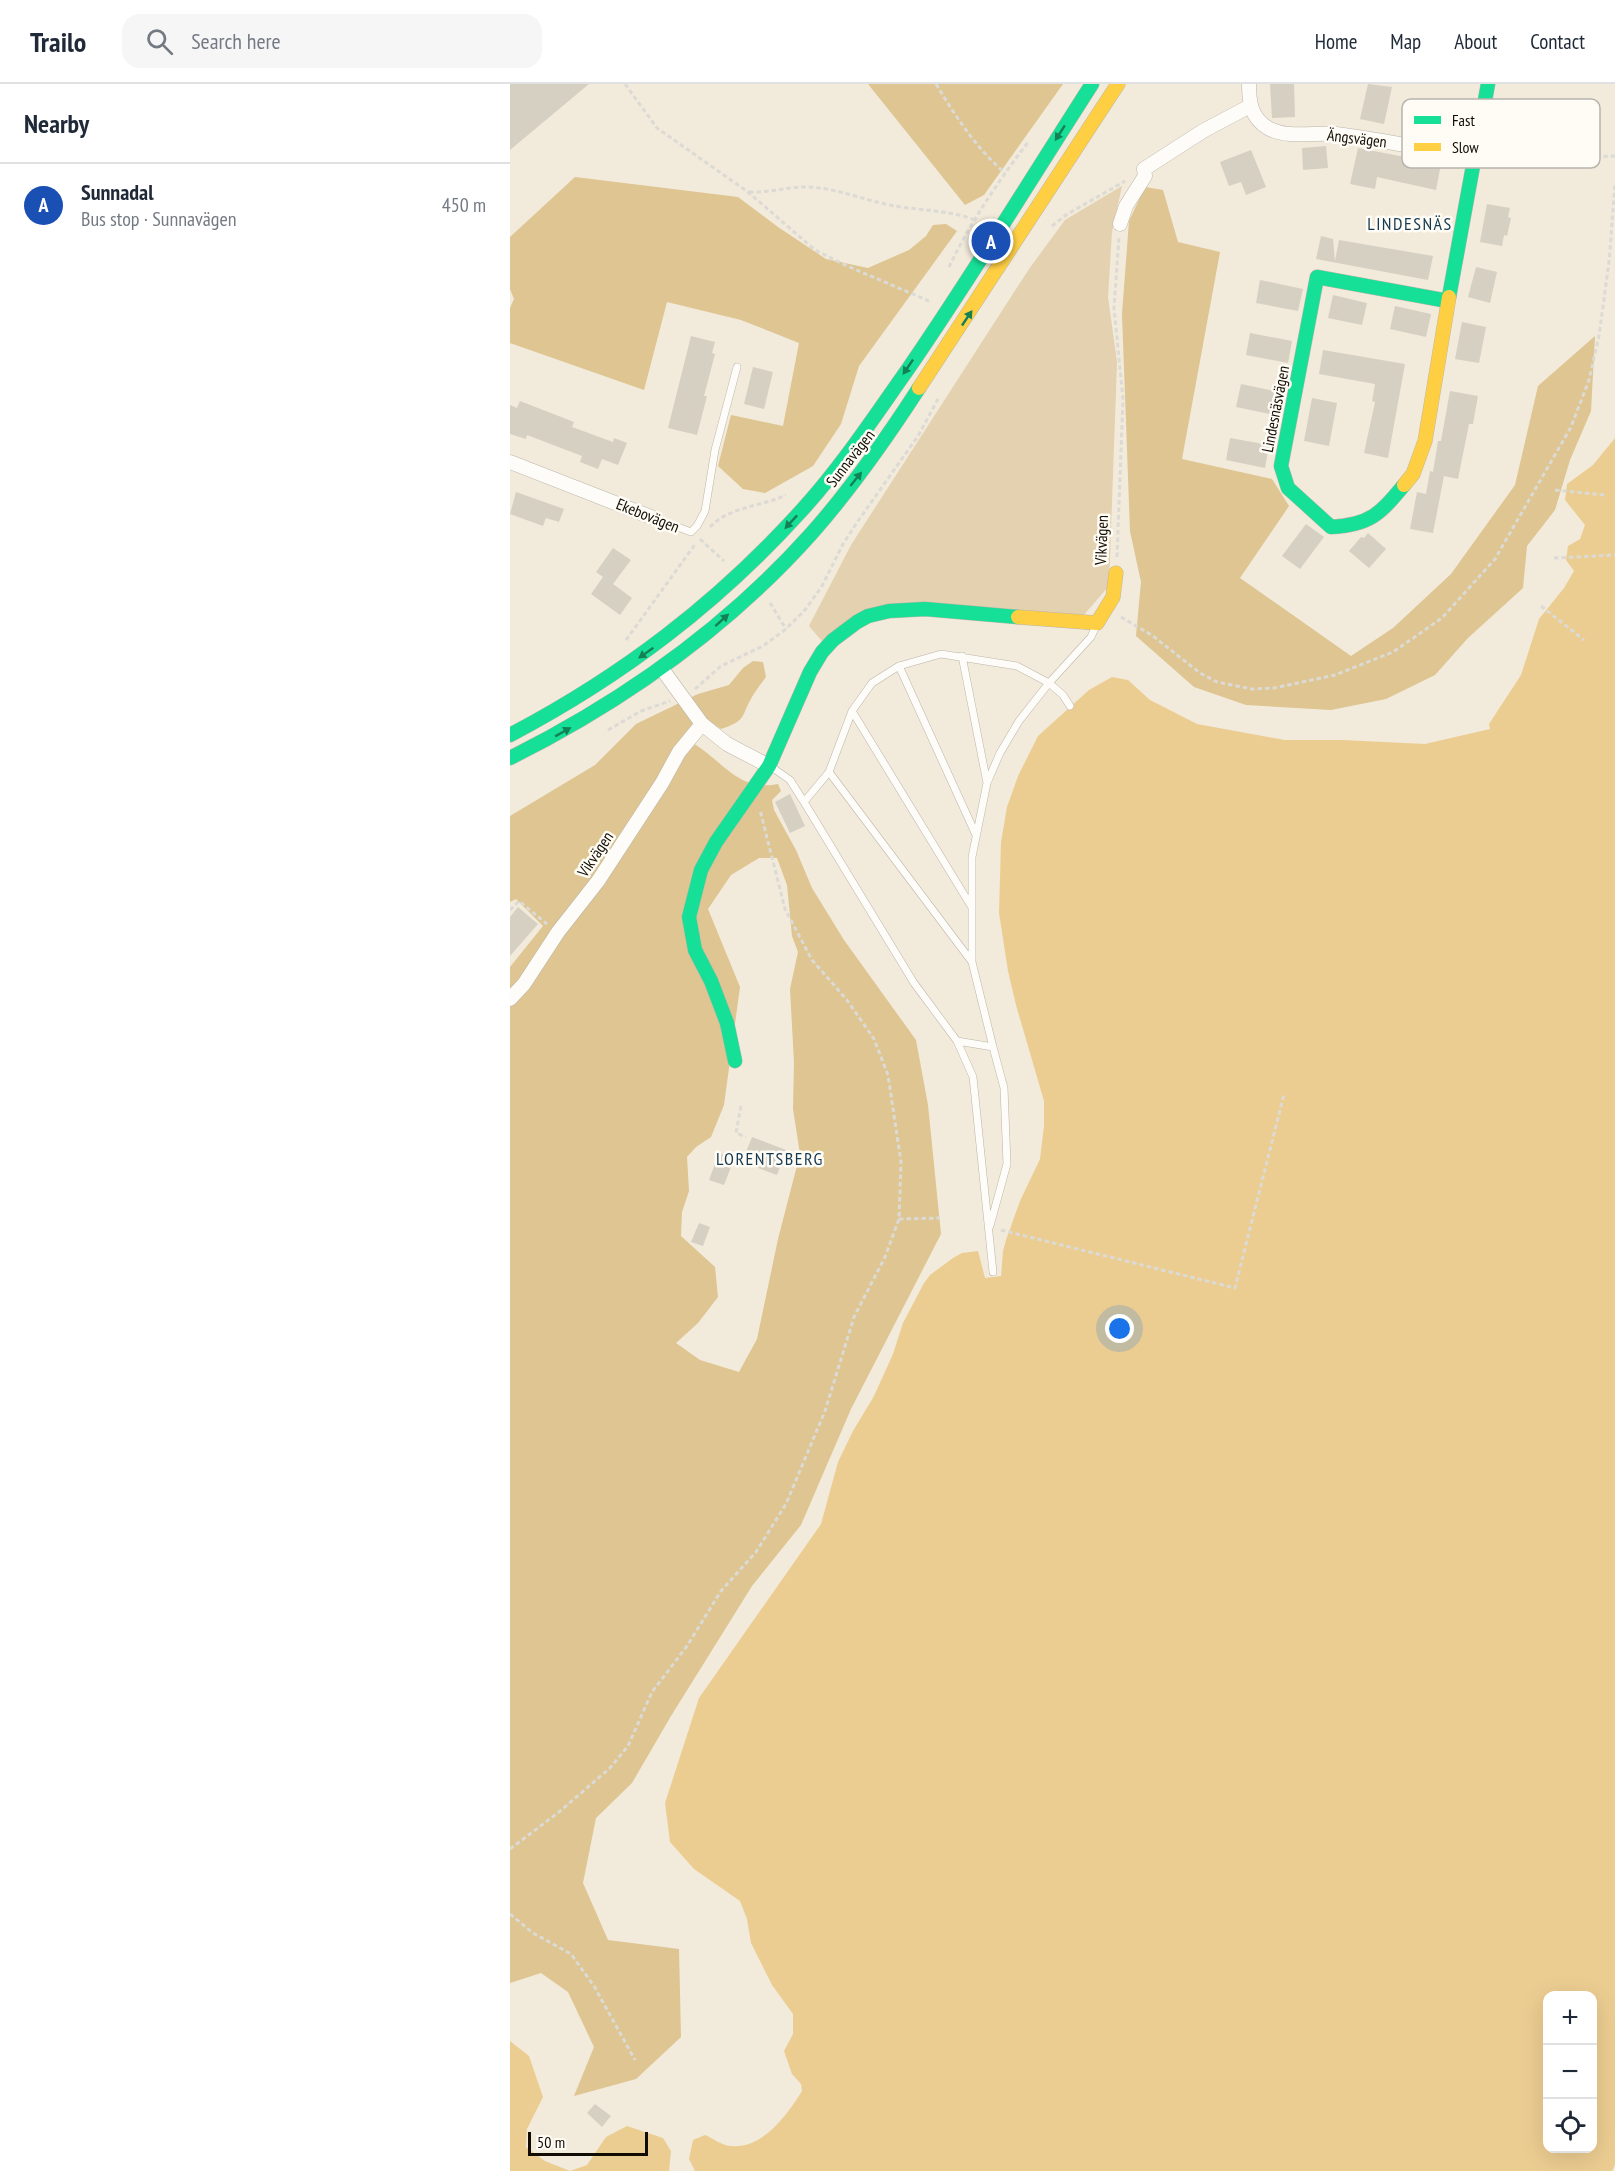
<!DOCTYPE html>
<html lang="en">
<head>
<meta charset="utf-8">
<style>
  :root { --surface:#fff; --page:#f6f6f7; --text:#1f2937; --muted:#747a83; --line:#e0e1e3; --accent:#2563eb }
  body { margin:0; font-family:"PT Sans Narrow",sans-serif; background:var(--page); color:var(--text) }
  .controls { position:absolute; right:18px; bottom:18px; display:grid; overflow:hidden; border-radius:12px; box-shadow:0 6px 24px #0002 }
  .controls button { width:54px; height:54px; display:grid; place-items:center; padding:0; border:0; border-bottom:2px solid var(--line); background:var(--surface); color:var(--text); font:30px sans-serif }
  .scale { position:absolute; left:18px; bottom:15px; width:120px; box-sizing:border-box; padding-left:6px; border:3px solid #110c03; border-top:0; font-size:16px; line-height:21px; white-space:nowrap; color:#110c03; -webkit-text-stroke:4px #fffcf6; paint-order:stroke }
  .you { position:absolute; left:610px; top:1245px; width:21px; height:21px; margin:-15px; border:4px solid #fff; border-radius:50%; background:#1a73e8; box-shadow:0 0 0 9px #1a73e833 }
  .badge { display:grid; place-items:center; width:39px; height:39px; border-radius:50%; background:var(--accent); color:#fff; font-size:20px; font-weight:700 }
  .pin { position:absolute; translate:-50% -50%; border:3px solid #fff; box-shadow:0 2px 6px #0006 }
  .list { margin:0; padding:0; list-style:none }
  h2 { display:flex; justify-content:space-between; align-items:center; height:78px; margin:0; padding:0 24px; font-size:26px }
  h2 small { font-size:20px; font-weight:400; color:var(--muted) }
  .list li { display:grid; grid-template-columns:39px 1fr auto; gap:18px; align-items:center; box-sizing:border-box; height:84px; padding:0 24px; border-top:2px solid var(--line) }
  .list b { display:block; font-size:22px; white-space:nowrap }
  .list p { margin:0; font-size:20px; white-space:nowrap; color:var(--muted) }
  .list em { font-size:20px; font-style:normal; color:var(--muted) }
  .icon { flex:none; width:33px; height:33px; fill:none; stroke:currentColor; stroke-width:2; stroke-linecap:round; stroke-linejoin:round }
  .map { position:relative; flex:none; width:1105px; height:2087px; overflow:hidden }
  header { display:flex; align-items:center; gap:36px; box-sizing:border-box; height:84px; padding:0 30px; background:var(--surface); border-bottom:2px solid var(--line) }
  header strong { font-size:28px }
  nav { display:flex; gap:33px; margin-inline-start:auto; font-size:21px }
  .search { width:420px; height:54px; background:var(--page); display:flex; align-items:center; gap:15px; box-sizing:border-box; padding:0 21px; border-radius:18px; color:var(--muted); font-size:22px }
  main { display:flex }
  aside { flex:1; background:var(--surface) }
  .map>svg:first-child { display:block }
  .green { fill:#e3d1af }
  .forest { fill:#dec591; fill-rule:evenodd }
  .water { fill:#eccd91; fill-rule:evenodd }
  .building { fill:#d6d0c3 }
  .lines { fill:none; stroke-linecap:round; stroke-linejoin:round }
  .lane-casing { stroke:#bcb5a8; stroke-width:8 }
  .street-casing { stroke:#bcb5a8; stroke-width:15 }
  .fast-casing { stroke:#bcb5a8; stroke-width:15 }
  .slow-casing { stroke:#bcb5a8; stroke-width:15 }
  .path { stroke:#dcdad5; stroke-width:3; stroke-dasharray:4.5 3; stroke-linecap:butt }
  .lane { stroke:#fdfcf9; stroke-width:7 }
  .street { stroke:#fdfcf9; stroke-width:14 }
  .fast { stroke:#16e098; stroke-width:14 }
  .slow { stroke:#ffcf43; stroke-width:14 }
  .oneway { fill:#148155 }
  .labels { text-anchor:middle; stroke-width:5; stroke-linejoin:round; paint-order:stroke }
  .street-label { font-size:16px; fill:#110c03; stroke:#fffcf6 }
  .neighbourhood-label { font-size:18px; letter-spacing:1.5px; fill:#153a52; stroke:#fffcf6 }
  .key { fill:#fffcf6; stroke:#b8b4ad; stroke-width:1.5 }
  .key-label { font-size:16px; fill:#110c03 }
</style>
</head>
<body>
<header>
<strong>Trailo</strong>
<div class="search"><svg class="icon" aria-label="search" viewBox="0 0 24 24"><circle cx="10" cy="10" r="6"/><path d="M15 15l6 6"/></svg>Search here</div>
<nav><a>Home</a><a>Map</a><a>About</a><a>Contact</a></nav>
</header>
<main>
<aside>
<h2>Nearby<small></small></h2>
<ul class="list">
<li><span class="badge" style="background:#1a4fb4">A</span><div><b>Sunnadal</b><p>Bus stop · Sunnavägen</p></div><em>450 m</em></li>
</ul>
</aside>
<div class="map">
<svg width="1105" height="2087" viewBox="0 0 1105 2087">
  <rect width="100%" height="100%" fill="#f2eada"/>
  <!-- green -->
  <path class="green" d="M612,102L602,148L598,213L607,278L599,502L572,533L415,518L312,557L299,542L341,461L519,185L555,136Z"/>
  <!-- forest -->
  <path class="forest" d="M358,0H553L474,111L455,121Z
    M65,93L228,113L268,143L316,175L358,184L399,166L416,152L423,141L436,140L447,147L349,282L331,340L303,382L255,409L233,405L208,382L221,331L273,342L289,259L231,236L157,218L134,306L0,259V224L4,215L0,205V153Z
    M635,103L653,106L668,158L710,168L672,375L762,395L779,422L730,494L841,572L883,544L941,490L1005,401L1028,302L1085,252L1081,327L1060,376L1045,426L1017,462L1013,504L958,554L925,591L876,615L821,626L736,621L684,603L626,552L631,498L620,447L612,230L619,137Z
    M243,577L253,578L256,593C251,600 246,606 242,613C230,634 237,636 211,645L200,638L183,659C213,677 228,708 268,700L271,707L262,716L264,726L286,766L302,804L334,856L406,956L418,1021L431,1150L341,1325L291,1441L242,1502L161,1632L122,1699L86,1734L73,1799L98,1856L169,1865L171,1953L126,1995L64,2012L84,1963L58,1908L31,1889L0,1899V883L33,842L6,815L0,818V732L85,681L126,640L188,610L219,601L233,584ZM249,774H267L277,801L282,852L288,868L280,905L284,978L283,1025L290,1070L268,1155L247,1255L229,1288L190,1276L166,1259L188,1239L208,1213L205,1183L171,1152L172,1128L179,1107L177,1073L186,1063L201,1053L214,1021L230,903L198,825L221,791Z"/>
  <!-- water -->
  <path class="water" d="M1105,354V2081L1102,2087H185L179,2075L183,2056L195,2051C202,2054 213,2062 221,2062C253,2065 277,2031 292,2007L291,2000L282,1990L274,1967L283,1950V1930L262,1901L241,1859L237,1835L230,1817L184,1785L160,1758L155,1719L189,1614L311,1440L328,1378L343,1347L364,1312L383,1270L393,1239L414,1199L420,1191L443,1174L452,1169L468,1167L475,1194L491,1192L493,1167L496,1156L510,1117L530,1075L534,1042V1017L506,921L498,887L489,829L491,758L497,723L508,692L528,652L579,606L602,593L618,596L640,616L687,640L775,656H833L915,660L980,645L979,640L1011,591L1029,535L1054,504L1064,487L1056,476L1058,462L1070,455L1075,441L1055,416L1057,400L1083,381ZM1038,1912H1082V2064H1038Z
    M0,1957L19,1972L33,2013L17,2045L16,2063L35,2077L60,2087L77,2081L96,2053L117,2042L153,2054L161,2067L159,2087H0Z"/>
  <!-- building -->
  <path class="building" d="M0,0H79L0,66Z
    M760,0H784L785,33L762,34Z
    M858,0L882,3L874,40L850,35Z
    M816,62L818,84L793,86L792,64Z
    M848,64L931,80L926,106L867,93L865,105L840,100Z
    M741,66L756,103L736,111L731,98L719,102L710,78Z
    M977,120L1000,124L998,133L1001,134L997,152L994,151L992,162L970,158Z
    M811,152L823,155L825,177L829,156L923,172L918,196L806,175Z
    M966,183L987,188L980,219L958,213Z
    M750,196L793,205L788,227L746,219Z
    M823,211L857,219L852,241L818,234Z
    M885,222L921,230L916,253L880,245Z
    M952,238L976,243L969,279L945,275Z
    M740,249L782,257L778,279L736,271Z
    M181,252L205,258L202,269L205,270L194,312H197L187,351L158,344Z
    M813,266L895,280L878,374L854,369L865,318L862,317L865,300L809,290Z
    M243,283L263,288L254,325L234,320Z
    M731,300L769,308L764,331L726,323Z
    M940,307L968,312L963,340H959L948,395L934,392L923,449L900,445L907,408L916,410L920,387L923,388L928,357H931Z
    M802,314L827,319L819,362L794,357Z
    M10,317L64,338L62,343L103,358L104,354L117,359L108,381L92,375L88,385L70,378L72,372L17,351L16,355L0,350V321L7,324Z
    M720,354L759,361L755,384L716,376Z
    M6,408L54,425L49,438L36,434L33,442L0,430Z
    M796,440L814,453L790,485L772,472Z
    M858,449L876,465L859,484L839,467L851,453L854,454Z
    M103,464L121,476L103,500L122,514L110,531L81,510L93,493L86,488Z
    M280,710L295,742L280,749L265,718Z
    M8,823L28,840L0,872V833Z
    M242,1053L276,1066L267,1091L232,1078Z
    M209,1069L224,1075L214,1101L199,1096Z
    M189,1139L200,1143L193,1162L181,1158Z
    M85,2020L101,2032L92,2043L77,2029Z"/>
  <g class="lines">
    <!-- lane casing -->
    <g class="lane-casing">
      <path id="lane" d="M141,433L181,448L187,442L195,427L205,366L227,283
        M452,572L477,699
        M389,582L466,751
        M342,627L461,822
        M260,682L280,696L294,718L404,899L447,957L483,963L462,878V773L477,699L490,669L509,637L539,599L581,553L586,542
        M319,688L462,878
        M294,718L319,688L342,627L362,599L389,582L431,570L507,582L539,599L553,611L560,622
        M447,957L463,993L483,1188
        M480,1142L497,1080L494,1004L483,963"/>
    </g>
    <!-- street casing -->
    <g class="street-casing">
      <path id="street" d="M739,0C739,18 741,34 758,44C777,55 805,48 826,50C872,56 918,65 963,75
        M610,140L616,122L635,92L634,85L693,47L740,22
        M0,378L141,433
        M152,585L192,640
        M0,915L14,900L48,848L88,797L152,699L169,668L192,640L217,660L259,682"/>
    </g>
    <!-- fast casing -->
    <g class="fast-casing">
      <path id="fast" d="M939,213L978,0
        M894,401C870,430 860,441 821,443L778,404L771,382L807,193L938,217
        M0,651C112,592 207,520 292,426C332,382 364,333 398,285C462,192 521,95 582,0
        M0,674C112,618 217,544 301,450C341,405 376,355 409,304
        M225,977L217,939L201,897L185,866L179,833L191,786L206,758L259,682L300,588L312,568L323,556L347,538L358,532L379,527L415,525L508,533"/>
    </g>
    <!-- slow casing -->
    <g class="slow-casing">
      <path id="slow" d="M409,304L608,0
        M894,401L903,390L915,357L939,213
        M508,533L587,539L603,513L606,489"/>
    </g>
    <!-- path -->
    <path class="path" d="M115,0L147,44L238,108L305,166L335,181L419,217
      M426,0C446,33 466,64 495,89
      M981,78L1105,72
      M239,108C259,109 276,103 294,103C323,103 348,114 375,120C405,127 437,125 465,136
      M542,142L556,131L615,97
      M439,183C460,139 489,96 519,57
      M1045,406L1095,411
      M200,443C220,422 251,423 276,411
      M190,455L214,477
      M607,473L613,315L604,224L609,153
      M1044,474L1105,471
      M260,519L276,545
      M1031,522L1074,556
      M611,533L643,552L690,589L707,598L742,605L764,604L825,591L883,568L932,534L985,475L1061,343L1079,296L1089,252L1099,178L1105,100
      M116,556L186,459
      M185,605L211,582L253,562L276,545L295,526L312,502L333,460L348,437L408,352L428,315
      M98,646L131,627L160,617
      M0,826L9,817L37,840
      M231,1022L226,1049L236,1053
      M389,1135L430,1134
      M491,1146L725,1204L774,1010
      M0,1765L49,1728L100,1684L118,1662L142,1608L177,1562L211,1507L246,1468L276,1420L315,1327L344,1233L375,1173L389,1135L391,1078L378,991L364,955L337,916L302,876L275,825L250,726
      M0,1830L23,1849L61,1870L84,1902L125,1976"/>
    <!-- lane -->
    <use href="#lane" class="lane"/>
    <!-- street -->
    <use href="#street" class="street"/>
    <!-- fast -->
    <use href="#fast" class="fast"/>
    <!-- slow -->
    <use href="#slow" class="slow"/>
  </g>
  <!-- one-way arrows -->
  <defs><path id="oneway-solid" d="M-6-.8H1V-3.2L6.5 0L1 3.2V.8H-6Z" transform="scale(1.5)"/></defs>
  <g class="oneway">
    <use href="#oneway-solid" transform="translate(550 49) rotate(123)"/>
    <use href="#oneway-solid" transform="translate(457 234) rotate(-56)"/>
    <use href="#oneway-solid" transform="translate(398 283) rotate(124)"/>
    <use href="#oneway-solid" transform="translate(346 395) rotate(-51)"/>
    <use href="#oneway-solid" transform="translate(281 438) rotate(133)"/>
    <use href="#oneway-solid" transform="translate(212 536) rotate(-42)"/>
    <use href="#oneway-solid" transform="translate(136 569) rotate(145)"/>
    <use href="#oneway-solid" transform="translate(53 648) rotate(-29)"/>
  </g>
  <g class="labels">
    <!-- street labels -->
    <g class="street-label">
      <text transform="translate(847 54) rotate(7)" y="6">Ängsvägen</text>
      <text transform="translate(765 325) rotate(-79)" y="6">Lindesnäsvägen</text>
      <text transform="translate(340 374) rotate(-52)" y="6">Sunnavägen</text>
      <text transform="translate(138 431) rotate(22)" y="6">Ekebovägen</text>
      <text transform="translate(591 456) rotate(-88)" y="6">Vikvägen</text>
      <text transform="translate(85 770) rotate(-56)" y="6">Vikvägen</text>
    </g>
    <!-- neighbourhood labels -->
    <g class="neighbourhood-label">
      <text x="900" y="146">LINDESNÄS</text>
      <text x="260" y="1081">LORENTSBERG</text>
    </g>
  </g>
  <!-- legend -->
  <rect x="892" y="15" width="198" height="69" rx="9" class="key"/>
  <rect x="904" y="32" width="27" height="8" fill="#16e098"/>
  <rect x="904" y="59" width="27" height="8" fill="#ffcf43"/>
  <g class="key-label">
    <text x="942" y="42">Fast</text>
    <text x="942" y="69">Slow</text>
  </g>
</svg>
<div class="controls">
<button>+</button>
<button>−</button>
<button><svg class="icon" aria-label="locate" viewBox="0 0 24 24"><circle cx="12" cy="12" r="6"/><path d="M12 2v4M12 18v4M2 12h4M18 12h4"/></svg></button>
</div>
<div class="scale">50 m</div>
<div class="you"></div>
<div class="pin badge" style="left:481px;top:157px;background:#1a4fb4">A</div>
</div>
</main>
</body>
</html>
